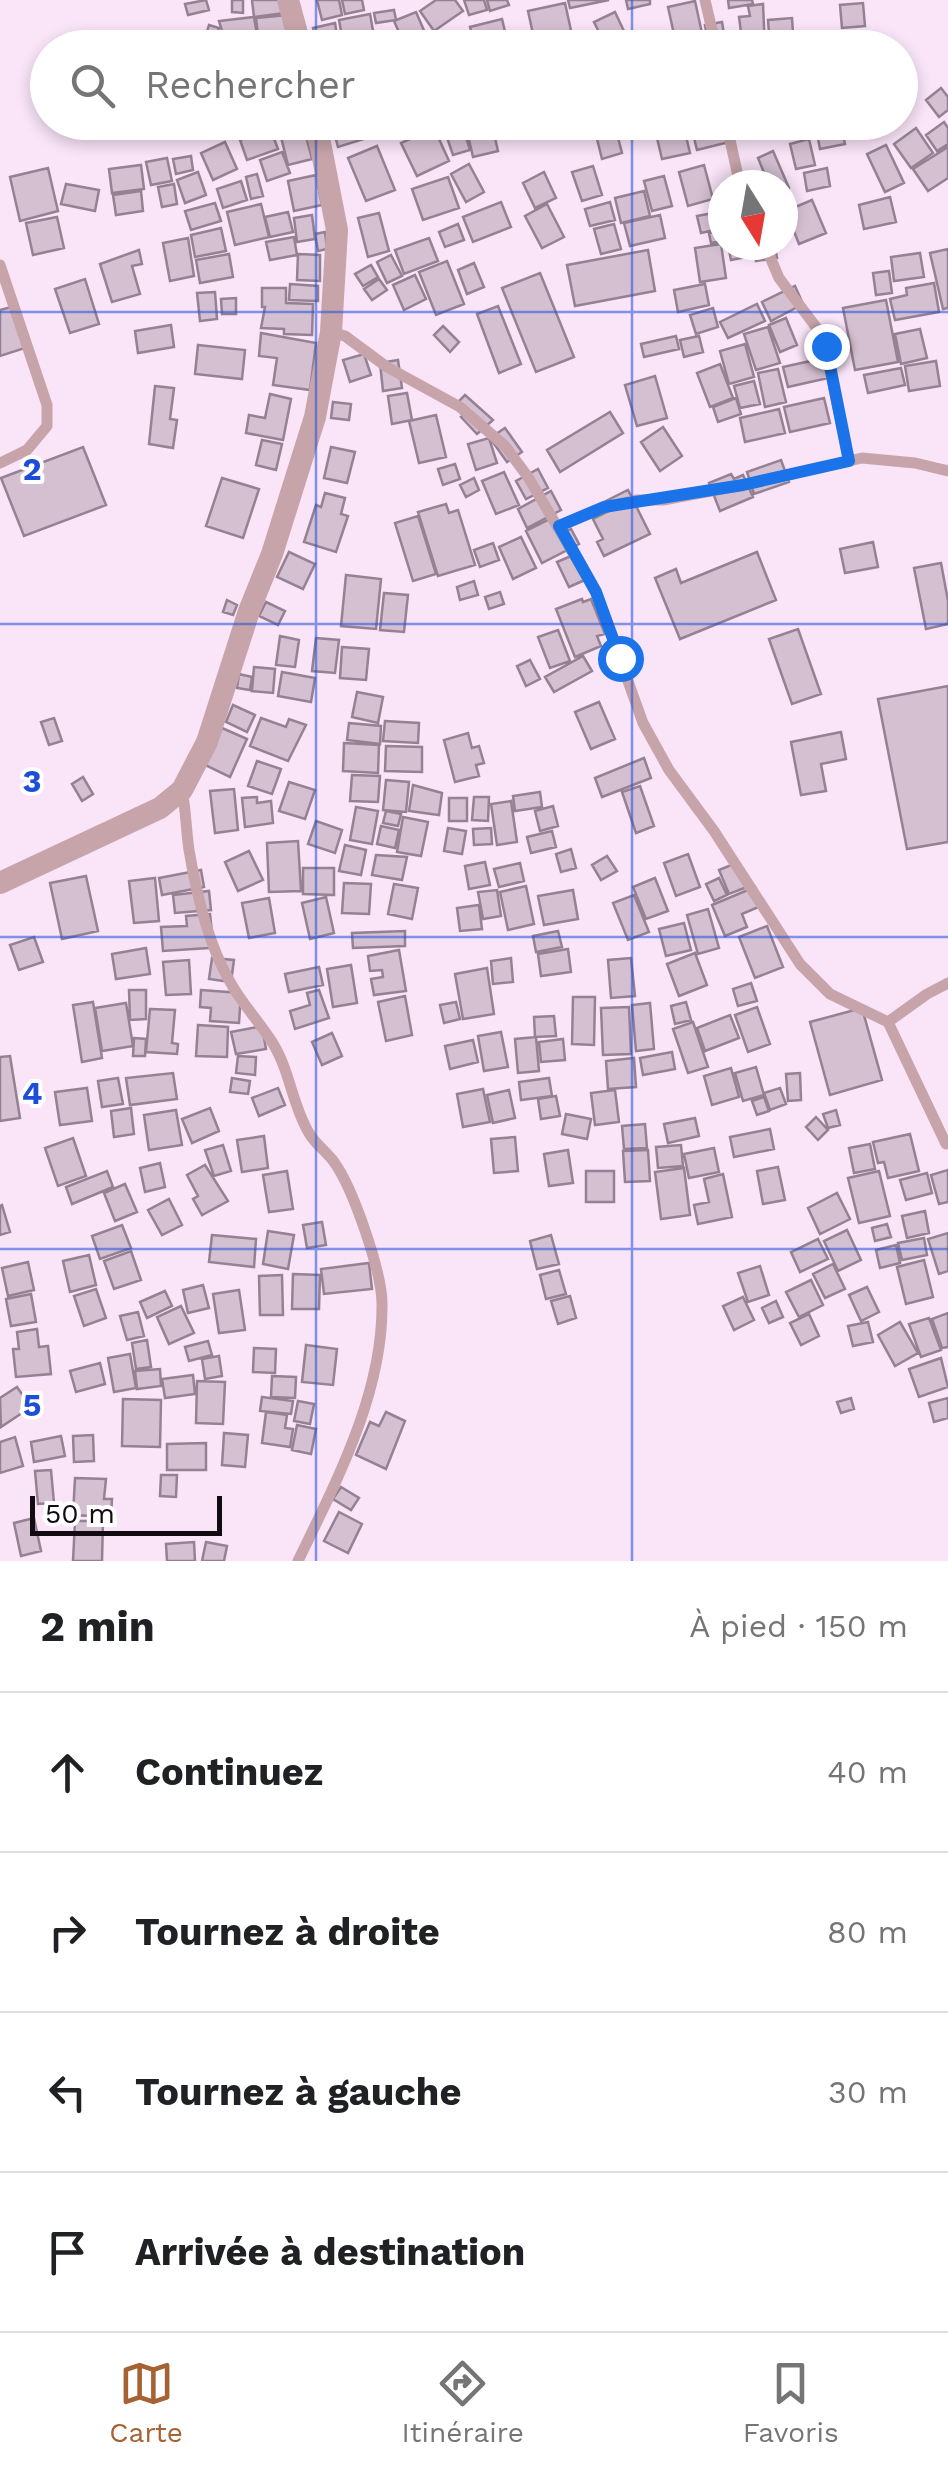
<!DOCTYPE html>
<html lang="fr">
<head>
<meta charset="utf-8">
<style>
  :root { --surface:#fff; --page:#f2f2f2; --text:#202124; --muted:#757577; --line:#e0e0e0; --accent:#a66232 }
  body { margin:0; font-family:"Work Sans",sans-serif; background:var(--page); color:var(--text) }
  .compass { position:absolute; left:708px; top:170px; width:90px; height:90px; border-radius:50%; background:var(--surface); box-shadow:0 5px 15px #0003; rotate:169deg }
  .scale { position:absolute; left:30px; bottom:25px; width:192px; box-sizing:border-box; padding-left:10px; border:5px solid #120b12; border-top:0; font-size:28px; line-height:35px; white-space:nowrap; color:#120b12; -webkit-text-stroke:8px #fff; paint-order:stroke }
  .stop { position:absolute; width:30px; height:30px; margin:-22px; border:8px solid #1a73e8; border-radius:50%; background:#fff }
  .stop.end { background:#1a73e8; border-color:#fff; box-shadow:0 2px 10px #0008 }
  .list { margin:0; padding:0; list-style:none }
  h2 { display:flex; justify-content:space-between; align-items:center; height:130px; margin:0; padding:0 40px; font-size:42px }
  h2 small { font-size:32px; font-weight:400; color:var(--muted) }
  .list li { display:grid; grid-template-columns:65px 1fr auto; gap:30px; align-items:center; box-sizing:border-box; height:160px; padding:0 40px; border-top:2px solid var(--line) }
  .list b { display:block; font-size:38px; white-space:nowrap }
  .list em { font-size:32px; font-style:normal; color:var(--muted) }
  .icon { flex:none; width:55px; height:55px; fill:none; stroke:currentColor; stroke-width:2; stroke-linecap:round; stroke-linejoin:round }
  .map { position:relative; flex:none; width:948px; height:1561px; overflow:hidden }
  .search { position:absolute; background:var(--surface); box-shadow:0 5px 15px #0003; left:30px; right:30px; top:30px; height:110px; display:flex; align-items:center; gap:25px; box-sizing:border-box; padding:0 35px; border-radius:55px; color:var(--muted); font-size:38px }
  .sheet { height:770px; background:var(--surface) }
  nav { display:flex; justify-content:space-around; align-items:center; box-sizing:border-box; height:140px; border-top:2px solid var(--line); background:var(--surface); font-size:28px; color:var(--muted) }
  nav a { display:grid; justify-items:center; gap:5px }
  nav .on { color:var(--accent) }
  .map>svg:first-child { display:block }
  .building { fill:#d5c0d2; stroke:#958193; stroke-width:2.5 }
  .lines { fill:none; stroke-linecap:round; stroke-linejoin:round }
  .service { stroke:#c7a4a9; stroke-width:11 }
  .minor { stroke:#c7a4a9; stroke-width:22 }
  .route { stroke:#1a73e8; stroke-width:12 }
  .grid { fill:none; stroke:#1d4ed8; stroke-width:2.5; stroke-opacity:0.55 }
  .grid-label { font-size:32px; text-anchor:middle; font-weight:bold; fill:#1d4ed8; stroke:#fff; stroke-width:8; stroke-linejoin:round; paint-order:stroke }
</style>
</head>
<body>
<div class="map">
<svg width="948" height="1561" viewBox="0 0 948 1561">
  <rect width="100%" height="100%" fill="#f9e4f8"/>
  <!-- building -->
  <path class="building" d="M206,0L209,10L188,15L185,4Z
    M232,0H243V13L232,12Z
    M252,0H283L285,13L254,17Z
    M317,0H339L342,15L322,20Z
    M342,0H362L364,10L345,14Z
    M436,0H455L463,11L434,31L420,11Z
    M464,0H484L487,10L469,15Z
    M487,0H507L509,5L490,11Z
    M568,0H609L570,8Z
    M626,0H650V4L628,9Z
    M728,0H752L753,4L729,8Z
    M695,1L705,47L677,48L668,7Z
    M565,3L572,35L535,43L528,11Z
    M863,3L865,26L842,28L840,5Z
    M763,4L765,48H743L739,17L750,16L748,6Z
    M394,10L396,20L376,23L374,13Z
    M416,12L429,42L417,48H394L392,44L402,39L394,21Z
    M615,12L630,44L623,48H607L594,22Z
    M370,14L374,36L343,42L339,20Z
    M287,15L289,31L258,35L256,18Z
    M254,17L257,35L228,41L223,34L219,21Z
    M792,18L794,48H770L768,20Z
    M502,19L508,44L476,48L470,27Z
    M722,22L726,46L709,48L705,25Z
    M335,23L339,48H317L313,28Z
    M209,25L219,28L216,38L206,35Z
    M584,37L586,48H560L559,43Z
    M853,38L854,48H826L825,43Z
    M941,88L948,97V110L939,117L926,100Z
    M285,122H302L312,159L288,165L278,125Z
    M413,122H437L438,125L417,133Z
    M453,122H461L470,150L453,155L443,126Z
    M465,122H498L492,125L498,151L473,157Z
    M588,122H627L592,134Z
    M690,122H728L733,141L697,150Z
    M752,122H781V124L753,128Z
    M788,122H830L791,133Z
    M944,122L948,128V144L937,151L926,135Z
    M840,123L845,144L820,149L816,128Z
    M362,124L367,138L338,147L334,132Z
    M270,128L278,149L247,160L240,140Z
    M434,128L449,161L417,176L401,143Z
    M916,128L933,153L911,168L894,144Z
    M616,130L622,153L602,159L596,135Z
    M685,132L690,153L662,159L657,138Z
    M809,139L815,165L796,169L790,144Z
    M225,142L237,169L213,180L201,153Z
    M886,145L904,183L885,192L867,154Z
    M377,146L395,190L366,201L348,158Z
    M948,147V178L928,191L913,169Z
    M773,151L789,188L783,191V185H769L758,158Z
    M282,152L290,173L267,181L260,160Z
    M191,156L193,170L176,174L173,159Z
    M167,158L172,181L151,185L146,162Z
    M469,164L484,192L466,202L451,174Z
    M141,165L144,189L112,193L109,169Z
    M704,165L713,199L688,206L679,172Z
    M593,166L602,195L582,201L572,172Z
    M48,168L58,211L20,221L10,177Z
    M827,168L830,186L807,191L804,173Z
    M198,172L206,195L185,203L177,180Z
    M544,172L556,198L535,208L523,183Z
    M257,174L263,196L251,199L246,177Z
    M316,175L322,205L294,211L288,181Z
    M664,176L672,206L652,211L644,181Z
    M448,177L459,208L423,220L412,189Z
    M241,181L247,200L223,208L217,189Z
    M66,184L99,190L95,211L61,204Z
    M174,184L177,204L162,207L158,187Z
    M141,191L143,211L116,215L113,195Z
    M644,191L650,216L621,223L615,198Z
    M890,197L896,222L864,229L859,205Z
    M812,200L826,233L799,244L786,211Z
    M501,202L511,227L473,242L463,217Z
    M610,202L615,220L590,226L585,209Z
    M215,203L221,221L191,230L185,211Z
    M261,204L269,237L235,245L227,212Z
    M547,204L564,237L542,248L525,216Z
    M723,211V228L701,233L697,216Z
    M288,212L293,232L270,237L265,217Z
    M379,213L389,251L368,257L358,218Z
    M312,215L315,239L297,242L294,218Z
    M660,215L665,238L630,246L624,223Z
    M57,217L64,248L33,255L26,223Z
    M458,224L464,240L445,247L439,232Z
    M614,224L621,249L601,254L594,229Z
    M221,228L226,251L195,257L191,235Z
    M723,231V241L711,243L709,233Z
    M325,232L327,249L318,251L315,234Z
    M294,237L297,255L270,260L266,242Z
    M188,238L194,276L170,281L163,243Z
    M429,238L438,261L404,274L395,250Z
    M721,244L726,278L700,282L695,248Z
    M728,245H749L751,256L731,260Z
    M753,245H775L777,258L756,261Z
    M948,249V308L943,309L930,253Z
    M139,250L142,264L132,266L140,294L112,302L100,264Z
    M648,250L655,291L575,306L567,265Z
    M920,253L924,277L894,281L891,257Z
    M229,254L233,277L200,283L196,260Z
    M298,254L320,255V281L297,280Z
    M391,255L402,276L387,283L377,262Z
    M447,261L464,304L436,315L419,272Z
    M474,263L484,287L467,294L458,270Z
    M371,265L378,277L363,286L355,274Z
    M889,271L892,293L876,295L873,273Z
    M540,273L574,357L536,372L502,288Z
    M415,275L426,299L404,310L393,285Z
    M85,279L99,324L70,333L55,289Z
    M379,279L387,290L372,300L364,289Z
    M934,283L939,312L895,320L890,299L907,295L906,288Z
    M290,284L318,286V301L289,300Z
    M705,284L709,305L678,312L674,290Z
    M795,286L803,304L771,321L762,302Z
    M262,288H286V303L313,304L312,335L284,334V329L261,328L265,307H262Z
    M215,292L217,319L200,321L197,293Z
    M236,298V314H222L221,299Z
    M886,300L898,362L855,370L843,308Z
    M757,304L765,321L728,338L720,322Z
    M15,306L28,347L0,356V310Z
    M498,306L521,364L499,373L477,314Z
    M713,308L718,327L696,334L690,315Z
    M786,318L797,345L780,352L769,325Z
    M171,325L174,347L138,353L135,331Z
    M443,326L459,342L450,352L434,335Z
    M768,327L780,363L756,370L744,334Z
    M920,329L927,358L901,364L895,334Z
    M261,333L316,343L310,390L273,385L277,358L259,356Z
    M676,336L679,349L644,357L641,344Z
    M699,336L703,352L684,357L680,340Z
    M745,344L754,377L729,384L720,351Z
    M198,345L245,350L242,379L195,374Z
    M364,354L371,375L350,382L343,360Z
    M824,358L828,378L788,387L783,367Z
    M398,360L402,388L383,391L380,363Z
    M936,361L940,386L909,391L905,366Z
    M720,364L733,398L710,407L697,373Z
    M901,368L905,385L868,393L864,375Z
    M778,369L786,402L765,407L758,373Z
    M655,376L667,418L637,426L625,385Z
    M754,381L760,404L740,408L734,386Z
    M155,386L174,388L170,419L177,420L173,448L149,444Z
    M407,393L412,420L392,424L388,396Z
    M270,394L291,399L283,440L246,433L249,415L265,418Z
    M465,395L493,420L477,434L461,417L465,414L456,404Z
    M736,398L741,414L718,422L713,407Z
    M824,398L830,423L790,432L784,407Z
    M333,402L351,404L349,420L331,418Z
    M779,409L785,433L745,442L740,418Z
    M610,412L623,433L560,472L547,450Z
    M436,415L446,457L419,463L409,421Z
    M663,427L682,456L660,471L641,442Z
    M505,428L522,452L507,462L490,438Z
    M489,438L497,463L476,470L468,444Z
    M262,440L282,444L276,470L256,465Z
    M83,447L106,505L24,536L1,478Z
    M331,447L355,452L347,483L324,478Z
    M781,460L789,482L754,494L747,472Z
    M455,464L460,479L443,485L438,469Z
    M538,469L548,488L526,499L516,481Z
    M504,472L519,505L496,514L482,481Z
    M731,474L734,479L743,475L753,497L720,511L709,483Z
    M222,478L259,489L243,538L206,526Z
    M474,478L479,490L466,497L460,485Z
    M628,490L650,534L604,556L597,542L603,539L593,519L611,510L606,501Z
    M551,491L561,510L527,528L518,509Z
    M325,493L345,498L341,514L348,516L336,552L304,542L316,505L321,507Z
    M446,504L449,513L458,510L475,565L438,576L418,512Z
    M418,516L436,574L413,581L395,523Z
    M552,518L561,534L571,529L579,544L542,563L526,531Z
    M521,537L536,568L513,579L499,547Z
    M873,542L878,567L845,573L840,549Z
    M493,543L499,560L480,567L474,550Z
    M289,552L315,564L303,589L277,577Z
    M757,552L776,600L680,639L655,578L676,569L681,583Z
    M576,554L587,579L569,587L557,562Z
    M941,563L948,601V624L926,629L914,568Z
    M346,575L381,579L376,629L341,626Z
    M474,581L478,595L460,600L457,587Z
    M500,592L504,604L489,609L485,597Z
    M384,593L408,595L404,632L380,630Z
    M582,599L583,602L591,599L605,634L597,636L601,646L575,657L556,609Z
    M227,600L237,605L233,615L223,612Z
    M266,602L285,611L278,625L259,616Z
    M798,629L821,694L792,704L769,639Z
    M558,630L570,661L550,668L538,637Z
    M280,636L299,640L295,667L276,665Z
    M316,638L339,640L335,673L312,671Z
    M342,647L369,649L366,680L340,678Z
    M583,656L592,671L554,692L545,677Z
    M530,660L540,679L526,686L517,666Z
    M254,667L275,669L273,693L252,691Z
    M282,672L315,678L311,702L278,696Z
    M239,674L252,677L250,690L237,688Z
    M948,686V842L907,849L878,699Z
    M357,692L383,697L378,723L352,717Z
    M599,702L615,739L591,749L575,712Z
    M233,705L255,715L247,732L226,722Z
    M54,718L62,741L49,745L41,722Z
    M261,718L286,727L289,719L306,725L288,761L250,746Z
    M385,721L419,723L418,743L383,741Z
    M349,723L381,726L380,744L347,740Z
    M222,728L247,739L230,777L205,765Z
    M841,732L846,759L821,764L826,791L801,795L791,742Z
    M468,733L472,748L479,746L484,763L476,765L479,776L455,782L444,740Z
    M344,743L379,745L378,773L343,771Z
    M386,746L422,747V772L385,771Z
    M644,758L651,778L602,797L595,778Z
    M257,761L281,769L272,794L248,786Z
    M352,775L380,776L378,802L350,801Z
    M83,777L93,794L82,801L72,784Z
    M386,780L409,782L406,812L383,810Z
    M289,782L315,790L305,819L279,811Z
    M413,785L442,793L439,815L409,811Z
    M640,786L654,826L636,833L622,792Z
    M234,789L238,830L215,833L210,791Z
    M540,792L542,807L515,811L513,796Z
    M257,797V803L271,801L273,823L245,827L242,798Z
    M474,797H489L488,821L472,820Z
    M449,798H467V821H449Z
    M511,801L517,842L497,845L491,804Z
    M553,806L558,826L540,831L535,811Z
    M356,807L378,811L372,844L350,840Z
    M386,811L401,814L398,826L383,823Z
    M403,817L428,822L421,856L397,852Z
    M316,821L342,830L335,853L308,844Z
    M381,826L399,830L395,848L377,844Z
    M448,828L466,831L462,854L444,851Z
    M491,828L492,844L474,845L473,829Z
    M552,831L556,847L531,853L527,837Z
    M298,841L301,891L269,892L267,843Z
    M345,845L366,850L361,875L339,871Z
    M571,849L576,868L561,872L556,854Z
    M249,851L263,880L238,891L225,862Z
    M688,854L700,887L676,896L664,863Z
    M376,855L407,857L402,880L372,875Z
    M607,856L617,871L601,880L592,865Z
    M485,862L490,885L469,889L465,866Z
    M520,863L524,881L499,887L494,869Z
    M736,863L747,887L729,894L719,870Z
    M303,868H334V895L303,894Z
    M201,870L204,887L162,895L159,878Z
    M86,876L98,931L62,939L50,883Z
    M155,878L159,921L134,923L129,881Z
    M655,878L668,911L646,919L633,887Z
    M719,878L727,895L714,901L706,884Z
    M344,883L371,884L369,914L342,913Z
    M394,884L418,888L412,919L388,914Z
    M526,886L534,924L508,930L500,892Z
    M755,887L763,905L742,914L747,927L725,936L712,905Z
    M497,890L501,916L483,919L478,892Z
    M573,890L578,919L544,925L538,896Z
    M209,891L211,910L175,913L173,895Z
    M634,895L649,932L628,940L613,903Z
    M326,897L334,933L310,939L302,903Z
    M269,898L275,933L249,938L242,903Z
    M479,905L482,929L460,931L457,908Z
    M708,909L719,948L698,954L687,915Z
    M210,914L213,942L209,948L163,951L161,927L187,926L186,916Z
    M684,923L691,950L666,956L659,929Z
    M767,926L783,967L755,978L739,937Z
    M405,931V946L353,948L352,933Z
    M558,931L562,947L536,952L533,936Z
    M34,937L43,962L19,970L10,945Z
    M146,948L150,974L116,979L112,954Z
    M568,949L571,972L541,976L538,954Z
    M399,950L406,991L374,995L371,979L383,977L382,970L370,971L368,956Z
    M695,953L707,985L679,996L667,964Z
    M212,958L234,960L231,982L209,979Z
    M511,958L513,982L493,984L491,961Z
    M631,958L635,996L611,998L608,960Z
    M189,960L191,994L166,995L163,962Z
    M351,965L357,1003L333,1007L327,969Z
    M319,967L323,985L289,992L285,974Z
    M487,968L494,1014L463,1019L455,974Z
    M751,983L757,1001L738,1006L733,989Z
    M129,990H146V1019L130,1020Z
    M201,990L241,993L239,1023L210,1021L211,1008L200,1007Z
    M319,990L329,1018L295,1029L290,1011L310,1005L307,993Z
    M405,996L412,1035L386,1041L378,1002Z
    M573,997H595L594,1045L572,1044Z
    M93,1002L102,1058L82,1062L73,1005Z
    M456,1002L460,1019L444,1023L440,1005Z
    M686,1002L691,1020L675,1024L671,1006Z
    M126,1003L133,1046L102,1051L95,1008Z
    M650,1003L654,1049L636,1051L632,1005Z
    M629,1007L631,1054L603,1055L601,1008Z
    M757,1007L770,1044L748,1052L735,1015Z
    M862,1008L882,1080L830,1095L810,1022Z
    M150,1009L175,1010L172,1043L178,1044L177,1054L146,1052Z
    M730,1015L739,1038L705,1051L697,1028Z
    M554,1016L556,1036L535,1037L534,1017Z
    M693,1022L708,1067L688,1073L673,1029Z
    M198,1025L228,1027L227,1057L196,1056Z
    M262,1026L266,1049L236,1054L231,1032Z
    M501,1032L508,1067L484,1071L478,1036Z
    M332,1033L342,1056L322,1065L312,1042Z
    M536,1037L539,1071L518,1073L515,1039Z
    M134,1038L146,1039L145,1056H133Z
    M563,1039L565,1060L541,1062L539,1042Z
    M473,1040L478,1062L450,1069L445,1046Z
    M672,1052L675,1069L643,1075L640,1058Z
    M10,1056L20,1118L0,1121V1057Z
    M238,1056L256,1057L255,1075L236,1073Z
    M634,1058L636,1087L608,1089L606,1061Z
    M756,1067L764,1095L743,1101L735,1073Z
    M731,1068L739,1097L712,1105L704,1076Z
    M173,1073L177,1099L130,1105L126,1078Z
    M800,1073L801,1100L788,1101L786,1074Z
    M118,1078L123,1104L102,1107L98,1081Z
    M232,1078L250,1081L248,1094L230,1092Z
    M549,1078L552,1096L521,1100L519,1082Z
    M87,1088L92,1121L60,1125L55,1092Z
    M278,1088L285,1105L259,1116L252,1098Z
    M780,1088L786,1104L770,1110L764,1093Z
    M483,1089L490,1122L463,1127L457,1094Z
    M509,1090L515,1118L493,1123L487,1095Z
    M615,1090L619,1122L595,1125L591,1093Z
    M556,1096L560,1116L541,1119L538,1099Z
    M764,1097L769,1111L757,1115L752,1101Z
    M131,1108L134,1134L114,1137L111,1111Z
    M210,1108L219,1131L192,1143L182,1119Z
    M176,1110L182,1145L149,1150L144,1115Z
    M836,1110L840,1125L828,1128L823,1114Z
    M566,1114L591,1119L587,1139L562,1134Z
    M816,1117L828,1130L818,1140L806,1127Z
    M695,1118L699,1136L668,1143L664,1124Z
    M645,1124L647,1148L624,1149L622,1126Z
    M770,1129L774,1149L734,1157L730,1137Z
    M910,1134L919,1171L888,1178L884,1162L878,1163L873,1142Z
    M264,1136L268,1168L242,1172L237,1140Z
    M515,1137L518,1171L494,1173L491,1139Z
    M73,1138L86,1176L58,1186L45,1148Z
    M870,1144L875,1169L854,1173L849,1148Z
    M223,1145L231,1171L214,1176L205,1150Z
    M681,1145L683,1166L658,1168L656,1147Z
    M714,1148L719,1172L689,1178L684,1154Z
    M568,1150L573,1183L549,1186L544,1154Z
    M648,1150L650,1181L625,1182L623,1151Z
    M160,1163L165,1187L145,1192L140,1168Z
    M205,1165L228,1201L202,1215L193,1199L198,1196L187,1175Z
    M778,1167L785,1200L763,1204L757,1171Z
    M684,1168L690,1215L661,1219L655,1172Z
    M948,1170V1202L939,1204L931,1175Z
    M107,1171L113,1187L72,1204L66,1187Z
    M287,1171L293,1209L269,1212L263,1175Z
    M586,1171H614V1202H586Z
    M879,1171L890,1216L859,1223L848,1178Z
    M927,1173L932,1193L906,1200L900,1180Z
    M723,1174L732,1217L698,1224L694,1205L709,1202L704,1179Z
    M125,1184L137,1212L115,1221L104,1193Z
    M837,1193L850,1219L820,1234L808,1208Z
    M169,1199L182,1225L162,1235L148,1210Z
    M2,1205L10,1232L0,1235V1206Z
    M925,1211L929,1233L907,1238L902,1216Z
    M322,1222L326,1245L307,1248L303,1225Z
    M887,1224L891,1237L875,1241L872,1228Z
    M122,1225L131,1248L100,1259L92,1236Z
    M847,1230L861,1260L838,1271L824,1241Z
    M268,1231L294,1235L288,1269L263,1264Z
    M948,1233V1271L939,1274L928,1239Z
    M212,1235L256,1239L254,1267L209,1262Z
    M551,1235L559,1264L537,1269L530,1241Z
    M924,1238L927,1255L902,1260L898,1243Z
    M818,1239L828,1259L800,1272L791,1252Z
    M896,1245L900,1263L880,1268L876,1250Z
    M131,1251L141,1280L114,1289L104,1261Z
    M89,1255L96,1285L70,1292L63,1261Z
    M924,1260L933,1297L906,1304L897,1267Z
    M28,1262L34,1290L8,1296L2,1268Z
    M369,1263L372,1289L324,1294L321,1269Z
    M833,1264L845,1289L825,1298L813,1274Z
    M760,1266L769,1295L748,1302L738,1273Z
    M559,1270L566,1294L546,1299L540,1275Z
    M293,1274L320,1275L319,1309H292Z
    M282,1275L283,1315H260L259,1276Z
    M811,1280L823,1305L799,1317L786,1292Z
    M203,1285L209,1308L188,1313L183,1290Z
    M867,1287L879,1312L861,1321L849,1295Z
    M96,1289L106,1318L84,1326L74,1296Z
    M239,1290L245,1330L219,1333L213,1294Z
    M165,1291L172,1306L147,1318L140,1302Z
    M31,1294L36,1322L11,1326L6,1299Z
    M570,1296L576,1318L558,1324L551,1301Z
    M743,1297L754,1320L734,1330L723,1306Z
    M776,1301L783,1317L769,1323L762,1308Z
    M181,1306L194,1333L169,1344L157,1317Z
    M138,1312L144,1336L127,1340L120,1316Z
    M948,1313V1347L942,1348L932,1319Z
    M809,1314L819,1336L801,1345L790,1323Z
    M929,1318L941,1350L921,1357L909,1324Z
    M868,1322L873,1342L853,1346L848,1326Z
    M900,1322L918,1353L895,1366L878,1335Z
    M37,1329L39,1347L48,1346L51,1374L16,1377L13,1349H19L17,1332Z
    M147,1340L151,1367L136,1369L132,1343Z
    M208,1341L212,1355L189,1361L185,1347Z
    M306,1345L337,1349L333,1385L302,1382Z
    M254,1348L276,1349L275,1373L253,1372Z
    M130,1354L136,1388L114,1392L108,1358Z
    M219,1356L222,1376L205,1379L202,1359Z
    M941,1358L948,1387L919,1397L909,1369Z
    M100,1363L105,1384L76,1392L70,1371Z
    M160,1369L161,1386L137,1389L135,1371Z
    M193,1375L195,1394L165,1398L162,1379Z
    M272,1376L296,1377L295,1398L271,1397Z
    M197,1381L225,1382L223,1424L196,1423Z
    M17,1387L31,1407L1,1427L0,1398Z
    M262,1397L293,1401L291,1414L260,1411Z
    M851,1398L854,1409L841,1413L837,1402Z
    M948,1398V1418L934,1422L929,1403Z
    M123,1399L161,1400L160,1447L122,1446Z
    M298,1401L314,1404L310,1424L294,1421Z
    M266,1412L287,1415L285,1428L293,1429L290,1447L262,1443Z
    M386,1412L405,1421L386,1469L356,1455L370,1422L379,1426Z
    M297,1425L316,1429L311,1454L292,1450Z
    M224,1433L248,1435L245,1467L222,1465Z
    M93,1435L94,1461L74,1462L73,1436Z
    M61,1436L65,1456L34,1462L31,1442Z
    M15,1437L23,1466L0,1473V1442Z
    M206,1443V1470H167V1444Z
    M51,1470L54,1503L38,1504L35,1471Z
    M161,1475H177L176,1497L160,1496Z
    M75,1478L106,1479L104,1499H112L111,1517L73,1515Z
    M341,1487L359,1498L351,1510L333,1499Z
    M339,1512L362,1524L348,1553L324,1541Z
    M34,1518L41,1551L21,1556L14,1523Z
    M75,1521H103L102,1561H73Z
    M194,1542L195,1561H167L166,1544Z
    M206,1542L227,1546L224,1561H202Z"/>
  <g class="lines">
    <!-- service -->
    <path class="service" d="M705,0L712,30L722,48
      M726,122L740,185
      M765,245L779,278L816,327L825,346L849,461
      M0,265L47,405V426L27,450L0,463
      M331,332L345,336L387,367L460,407L505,446L528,477L596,592L643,723L669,770L714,831L800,964L830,994L888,1022L946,1144
      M559,526L604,507L636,500H663L743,485L862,458L915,463L948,471
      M182,790C186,810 186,830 189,850C196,892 208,943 229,980C241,1003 259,1021 272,1042C290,1070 292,1105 309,1133C315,1144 326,1151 334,1162C353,1188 382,1272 382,1304C383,1394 336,1482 298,1561
      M888,1022L927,994L948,983"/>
    <!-- minor -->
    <path class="minor" d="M288,0L301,48
      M0,883L160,808L182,790L207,742L249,611L272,554L315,417L331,332L337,230L316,122"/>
  </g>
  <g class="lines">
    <!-- route -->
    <path class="route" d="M620,658L596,592L559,526L604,507L743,485L849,461L826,346"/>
  </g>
  <!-- grid -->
  <path class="grid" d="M316,0V48M632,0V48M316,122V1561M632,122V1561M0,312H948M0,624H948M0,937H948M0,1249H948"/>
  <g class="grid-label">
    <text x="32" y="480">2</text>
    <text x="32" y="792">3</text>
    <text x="32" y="1104">4</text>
    <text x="32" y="1416">5</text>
  </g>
</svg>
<svg class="compass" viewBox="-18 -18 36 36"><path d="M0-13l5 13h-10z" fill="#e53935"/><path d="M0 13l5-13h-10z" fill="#757577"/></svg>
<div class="scale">50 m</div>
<div class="stop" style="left:620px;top:658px"></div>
<div class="stop end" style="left:826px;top:346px"></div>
<div class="search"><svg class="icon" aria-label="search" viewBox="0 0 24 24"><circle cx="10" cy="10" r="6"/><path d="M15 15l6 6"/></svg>Rechercher</div>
</div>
<section class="sheet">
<h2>2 min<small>À pied · 150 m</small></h2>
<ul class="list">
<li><svg class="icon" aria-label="ahead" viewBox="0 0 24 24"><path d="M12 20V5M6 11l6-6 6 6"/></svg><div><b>Continuez</b></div><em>40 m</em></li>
<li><svg class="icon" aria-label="right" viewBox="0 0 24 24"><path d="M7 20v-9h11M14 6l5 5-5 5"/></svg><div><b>Tournez à droite</b></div><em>80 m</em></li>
<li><svg class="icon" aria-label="left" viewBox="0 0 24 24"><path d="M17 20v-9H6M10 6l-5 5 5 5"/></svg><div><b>Tournez à gauche</b></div><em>30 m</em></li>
<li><svg class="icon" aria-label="arrive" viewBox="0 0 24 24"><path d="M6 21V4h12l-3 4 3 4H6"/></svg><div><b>Arrivée à destination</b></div></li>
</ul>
</section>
<nav>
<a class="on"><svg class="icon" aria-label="map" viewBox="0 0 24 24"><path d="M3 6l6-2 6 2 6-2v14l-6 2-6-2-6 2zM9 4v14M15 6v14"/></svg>Carte</a>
<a><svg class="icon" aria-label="directions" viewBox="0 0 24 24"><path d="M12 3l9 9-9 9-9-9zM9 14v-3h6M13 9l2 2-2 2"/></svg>Itinéraire</a>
<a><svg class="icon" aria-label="saved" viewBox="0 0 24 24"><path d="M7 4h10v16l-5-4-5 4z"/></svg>Favoris</a>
</nav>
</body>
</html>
